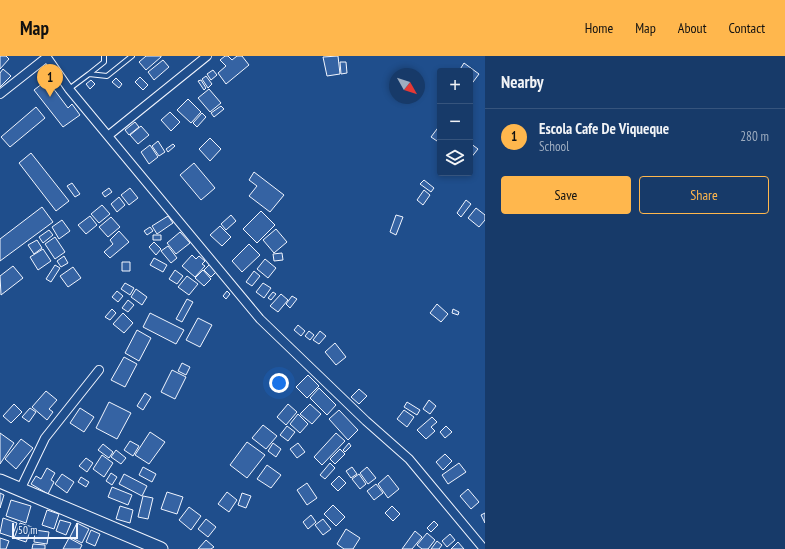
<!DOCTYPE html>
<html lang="en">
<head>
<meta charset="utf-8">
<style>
  :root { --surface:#173a69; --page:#244571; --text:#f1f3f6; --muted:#9eadc0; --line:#36547d; --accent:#ffb74d }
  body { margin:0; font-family:"PT Sans Narrow",sans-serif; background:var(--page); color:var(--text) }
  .controls { position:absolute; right:12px; top:12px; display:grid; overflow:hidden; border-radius:4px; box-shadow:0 2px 6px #0003 }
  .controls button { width:36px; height:36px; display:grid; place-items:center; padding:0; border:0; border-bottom:1px solid var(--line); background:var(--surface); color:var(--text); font:20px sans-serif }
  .compass { position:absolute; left:389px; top:12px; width:36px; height:36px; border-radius:50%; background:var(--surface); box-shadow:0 2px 6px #0003; rotate:129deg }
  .scale { position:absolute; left:12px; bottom:10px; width:66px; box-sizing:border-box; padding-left:4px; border:2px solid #f2f6ff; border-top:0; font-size:11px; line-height:14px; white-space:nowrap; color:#f2f6ff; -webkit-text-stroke:3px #1f4e8c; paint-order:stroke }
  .you { position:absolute; left:279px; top:327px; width:14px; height:14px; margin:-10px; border:3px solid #fff; border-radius:50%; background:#1a73e8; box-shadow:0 0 0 6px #1a73e833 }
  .badge { display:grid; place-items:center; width:26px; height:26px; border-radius:50%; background:var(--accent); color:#111; font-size:13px; font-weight:700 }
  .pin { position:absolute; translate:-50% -33px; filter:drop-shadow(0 1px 2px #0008) }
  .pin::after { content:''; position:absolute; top:21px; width:14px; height:12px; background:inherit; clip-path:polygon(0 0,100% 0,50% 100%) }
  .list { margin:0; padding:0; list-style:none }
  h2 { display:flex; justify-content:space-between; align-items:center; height:52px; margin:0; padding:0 16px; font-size:17px }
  h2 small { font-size:13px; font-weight:400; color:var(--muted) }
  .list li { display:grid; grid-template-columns:26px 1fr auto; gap:12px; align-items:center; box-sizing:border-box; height:56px; padding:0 16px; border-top:1px solid var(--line) }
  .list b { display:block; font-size:15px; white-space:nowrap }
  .list p { margin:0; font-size:13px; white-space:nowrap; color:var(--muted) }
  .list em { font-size:13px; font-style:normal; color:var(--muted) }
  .actions { display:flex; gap:8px; padding:12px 16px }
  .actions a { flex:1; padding:9px 0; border:1px solid var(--accent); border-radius:4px; text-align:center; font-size:14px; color:var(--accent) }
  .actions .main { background:var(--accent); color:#111 }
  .icon { flex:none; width:22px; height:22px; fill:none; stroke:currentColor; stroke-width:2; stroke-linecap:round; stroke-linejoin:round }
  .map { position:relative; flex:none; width:485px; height:493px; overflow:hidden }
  header { display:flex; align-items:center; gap:24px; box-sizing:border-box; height:56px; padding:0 20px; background:var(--accent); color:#111 }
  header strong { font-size:19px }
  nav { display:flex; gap:22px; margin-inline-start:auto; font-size:14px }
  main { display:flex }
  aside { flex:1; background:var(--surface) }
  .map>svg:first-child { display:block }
  .building { fill:#3563a3; stroke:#f2f6ff }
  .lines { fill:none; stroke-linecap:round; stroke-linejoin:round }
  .lane-casing { stroke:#f2f6ff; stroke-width:6 }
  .street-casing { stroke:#f2f6ff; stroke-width:10 }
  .primary-casing { stroke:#f2f6ff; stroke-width:15 }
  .lane { stroke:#1f4e8c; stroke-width:4 }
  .street { stroke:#1f4e8c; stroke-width:8 }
  .primary { stroke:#1f4e8c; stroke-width:13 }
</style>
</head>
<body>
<header>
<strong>Map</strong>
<nav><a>Home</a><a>Map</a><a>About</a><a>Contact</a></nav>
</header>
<main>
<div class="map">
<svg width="485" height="493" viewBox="0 0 485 493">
  <rect width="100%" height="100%" fill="#1f4e8c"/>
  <!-- building -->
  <path class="building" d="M0,0H6L9,3L0,13Z
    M146,0H161V1L146,14L139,6Z
    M225,0H228L232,4L237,0H242L249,9L226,28L218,17L226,10L220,4Z
    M338,0L340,18L327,20L323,1Z
    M163,4L169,11L154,24L148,16Z
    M340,6H346L347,17L341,18Z
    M464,7L479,18L470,30V15H459Z
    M3,13L11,20L0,31V17Z
    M213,14L217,19L211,24L207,18Z
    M206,20L212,28L208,32L202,23Z
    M140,21L148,29L143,34L135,26Z
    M116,22L122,28L119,32L112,26Z
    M47,24L68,52L72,48L80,59L63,71L34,34Z
    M91,24L95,28L90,33L86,28Z
    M201,24L206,32L204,34L198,25Z
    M209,33L221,47L210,56L198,42Z
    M188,43L201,56L191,67L177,54Z
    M221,50L224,53L214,61L211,57Z
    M36,51L45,62L10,91L1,81Z
    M170,56L180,66L171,75L161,64Z
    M202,57L206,61L197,71L193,67Z
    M135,66L139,71L129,79L125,74Z
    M440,69V87L431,81Z
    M141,70L149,79L138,88L130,79Z
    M210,82L221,93L210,105L199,93Z
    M158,85L165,96L159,100L152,90Z
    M470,87L478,93L470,103Z
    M173,88L175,90L168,96L166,93Z
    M150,89L158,101L149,108L141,96Z
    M31,97L69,145L56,155L19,107Z
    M194,107L215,132L201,144L180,119Z
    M254,116L284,139L270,156L249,140L257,130L249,124Z
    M424,124L434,132L431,136L420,128Z
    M72,127L80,138L75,141L67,130Z
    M109,132L112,136L105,141L102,137Z
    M130,132L138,142L129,149L121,139Z
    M424,134L430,139L423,149L417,144Z
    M119,141L125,149L117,156L111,148Z
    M466,144L471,148L461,161L457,157Z
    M102,149L110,158L99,167L91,158Z
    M42,151L53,166L0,205V183Z
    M476,152L485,159V164L479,171L468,162Z
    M261,155L275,169L257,187L243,173Z
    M231,159L236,165L226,174L221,168Z
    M396,159L403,161L396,179L390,176Z
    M90,160L97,169L86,178L78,169Z
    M168,160L173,167L157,178L152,170Z
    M111,161L120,171L108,181L99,171Z
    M62,164L70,175L59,183L52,171Z
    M220,170L231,181L222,190L210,179Z
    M150,171L153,175L147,179L144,175Z
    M276,173L287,186L274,197L263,184Z
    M49,174L53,179L43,187L39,181Z
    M119,175L129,186L110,202L104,196L113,188L110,184Z
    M180,176L190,187L176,198L167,187Z
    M153,179H161V184H153Z
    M55,181L65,196L55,203L45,188Z
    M37,184L42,192L34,198L28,189Z
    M154,186L161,193L156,199L149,191Z
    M249,188L260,199L242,216L232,205Z
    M168,190L177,202L171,207L161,195Z
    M43,193L51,205L38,214L30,201Z
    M282,197L283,204L274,205L273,198Z
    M192,199L196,203L199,200L205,205L202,208L205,210L195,221L182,210Z
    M64,200L68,207L61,211L57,205Z
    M154,202L167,209L163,216L150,209Z
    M265,203L276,212L268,222L257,213Z
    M122,206H130V215H122Z
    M210,208L217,215L211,221L204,214Z
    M55,209L60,212L51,226L46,223Z
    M13,210L23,222L1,239L0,220Z
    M73,211L81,222L68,231L60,220Z
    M175,214L183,220L177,228L169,223Z
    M203,214L211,223L204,230L195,222Z
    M254,215L260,220L252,230L246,226Z
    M187,220L198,228L189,239L178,231Z
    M125,227L134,232L130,239L121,233Z
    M263,227L271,232L264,242L256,236Z
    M136,233L147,241L142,249L131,241Z
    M117,235L123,240L118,246L112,241Z
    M227,235L230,238L226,243L223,240Z
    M273,236L276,238L271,244L268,242Z
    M281,238L288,244L278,256L270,250Z
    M292,240L297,243L290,252L286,248Z
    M187,243L193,246L182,266L176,263Z
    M128,244L134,249L128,256L122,252Z
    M437,248L448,258L441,266L430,257Z
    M112,253L116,257L110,264L105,261Z
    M453,253L459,256L458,259L452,257Z
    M123,257L133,267L124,277L113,268Z
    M150,257L184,274L176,288L143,271Z
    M198,262L212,269L200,291L186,284Z
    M298,269L305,275L301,280L294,274Z
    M137,274L151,282L139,305L125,297Z
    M309,275L314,279L310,284L305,280Z
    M320,275L326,280L319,288L313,284Z
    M335,287L346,301L336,309L325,296Z
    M124,301L137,308L125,331L111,324Z
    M182,307L190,311L186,319L178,315Z
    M172,314L186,321L175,343L161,336Z
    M308,319L319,330L307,342L296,331Z
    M319,332L336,349L327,359L310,342Z
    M359,333L367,340L359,348L351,341Z
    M46,335L57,344L49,353L53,356L47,364L32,351Z
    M145,337L151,341L143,354L137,350Z
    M429,344L436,350L430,358L423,353Z
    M109,346L131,357L117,383L96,372Z
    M407,346L420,354L417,359L404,351Z
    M14,348L22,356L11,367L3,360Z
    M288,348L297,356L286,369L277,361Z
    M310,348L321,358L312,368L300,358Z
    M30,352L36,356L29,366L22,361Z
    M80,352L94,361L84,376L70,367Z
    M339,354L358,374L348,384L329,363Z
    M404,354L414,361L407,371L397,363Z
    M298,358L308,368L300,377L290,368Z
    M432,361L437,366L431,371L435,375L426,383L417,374Z
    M263,369L277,380L266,393L252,382Z
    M287,370L295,376L288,385L280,379Z
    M446,370L452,376L445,382L440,376Z
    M150,376L165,386L149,408L135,399Z
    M0,377L14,387L0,408Z
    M336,377L345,385L322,409L314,401Z
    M21,383L33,392L16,413L5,403Z
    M130,385L139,390L133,400L124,394Z
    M247,386L265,399L247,422L230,409Z
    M273,387L281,393L276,401L268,395Z
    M298,387L305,396L297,402L290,393Z
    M349,387L351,390L345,396L343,394Z
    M103,388L113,396L109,402L98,394Z
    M340,393L345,398L335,408L330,403Z
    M116,394L126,402L121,408L111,401Z
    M445,398L452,405L443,414L436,406Z
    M102,399L113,407L104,421L93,413Z
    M86,402L93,407L87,416L79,410Z
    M330,407L335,412L325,423L320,419Z
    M459,407L466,416L448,428L442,419Z
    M267,409L281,419L271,432L257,423Z
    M143,411L156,418L152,426L139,419Z
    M352,411L357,418L351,422L346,415Z
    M367,411L376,422L368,428L360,417Z
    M47,412L55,417L51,424L54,426L48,438L31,428L36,420L41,423Z
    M111,417L117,421L112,429L106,425Z
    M62,418L74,426L67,437L55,428Z
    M124,418L147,430L142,440L119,428Z
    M359,418L366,428L360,433L352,423Z
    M388,419L399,433L388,442L378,428Z
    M339,420L346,427L338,435L331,428Z
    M81,421L89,426L86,431L78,426Z
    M307,427L317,442L307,449L297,434Z
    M376,428L383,437L374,444L367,435Z
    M112,431L132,439L128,449L108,441Z
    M468,433L479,446L471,453L460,440Z
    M167,436L183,441L177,458L161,453Z
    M227,436L237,444L229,456L218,448Z
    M0,437L4,439L0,452Z
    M242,437L251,440L246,452L238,449Z
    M143,440L153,442L148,463L138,461Z
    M11,444L31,450L26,467L6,460Z
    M333,449L345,461L336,470L324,458Z
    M120,450L133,454L130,467L116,463Z
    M392,450L400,458L393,465L385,457Z
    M189,451L201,460L191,474L179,464Z
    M47,454L59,458L54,473L42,469Z
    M485,457V467L481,459Z
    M311,459L316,466L308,473L303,466Z
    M3,462L17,467L12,481L0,477Z
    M206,463L216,471L208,481L198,473Z
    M323,463L331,473L323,479L315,469Z
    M60,464L71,467L66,479L56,475Z
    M434,465L438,469L431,476L427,472Z
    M20,467L32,471L26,486L14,482Z
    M77,467L89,473L82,487L70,481Z
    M346,473L360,482L353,493H344L337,488Z
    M35,474L49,476L47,488L34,486Z
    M91,474L100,478L95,490L86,486Z
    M415,475L422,481L412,493H402Z
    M427,477L435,484L428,493H422L417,489Z
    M450,478L455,484L447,491L442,485Z
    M0,482L9,485L6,493H0Z
    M69,482L82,489L80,493H63Z
    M206,484L214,491L211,493H198Z
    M437,485L442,489L439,493H431Z
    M458,486L464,493H451Z
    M33,488L45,489V493H32Z"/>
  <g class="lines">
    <!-- lane casing -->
    <g class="lane-casing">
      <path id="lane" d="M89,18L104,6V0
        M69,33L89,18L107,20L132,0"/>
    </g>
    <!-- street casing -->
    <g class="street-casing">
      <path id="street" d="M46,0L69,33L260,263L366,365L409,403L484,493
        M0,38L47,1
        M109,79L207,0
        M20,434L45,382L99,314"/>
    </g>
    <!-- primary casing -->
    <g class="primary-casing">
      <path id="primary" d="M0,425L161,493"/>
    </g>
    <!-- lane -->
    <use href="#lane" class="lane"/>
    <!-- street -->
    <use href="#street" class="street"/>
    <!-- primary -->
    <use href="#primary" class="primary"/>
  </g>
</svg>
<div class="controls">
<button>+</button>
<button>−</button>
<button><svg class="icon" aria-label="layers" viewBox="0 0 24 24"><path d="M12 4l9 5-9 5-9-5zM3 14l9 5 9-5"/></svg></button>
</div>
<svg class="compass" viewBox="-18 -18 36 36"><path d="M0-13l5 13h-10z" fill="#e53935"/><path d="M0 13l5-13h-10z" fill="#9eadc0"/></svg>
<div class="scale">50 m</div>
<div class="you"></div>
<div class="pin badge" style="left:50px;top:41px">1</div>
</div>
<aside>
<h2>Nearby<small></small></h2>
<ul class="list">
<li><span class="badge">1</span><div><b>Escola Cafe De Viqueque</b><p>School</p></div><em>280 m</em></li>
</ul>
<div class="actions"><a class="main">Save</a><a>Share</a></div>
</aside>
</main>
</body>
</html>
